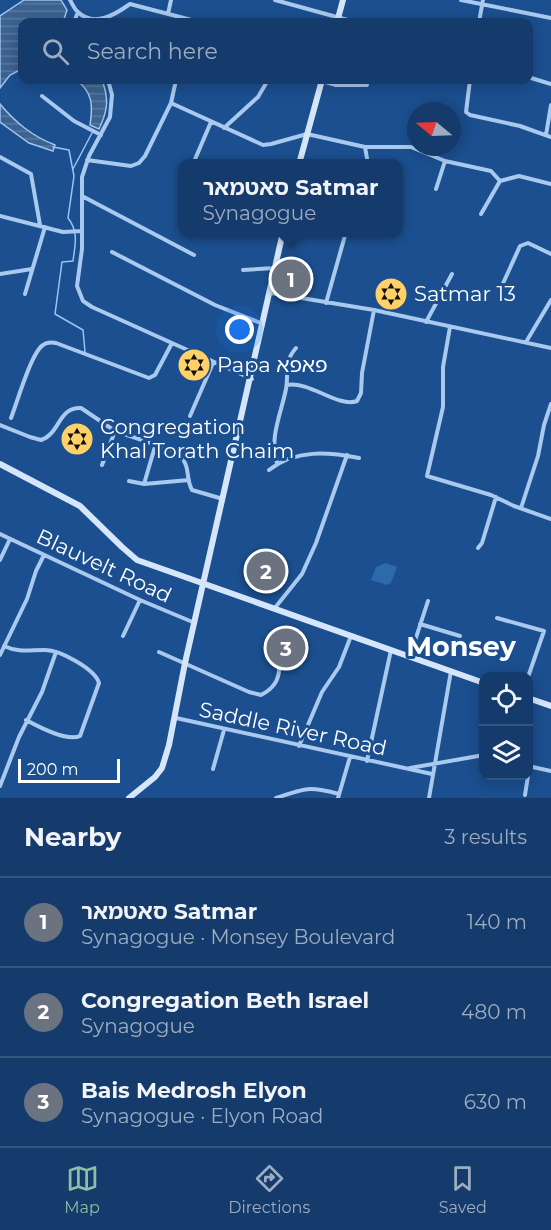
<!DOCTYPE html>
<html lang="en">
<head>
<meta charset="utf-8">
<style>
  :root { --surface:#143b6b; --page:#214673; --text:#f1f3f6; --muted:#9dadc1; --line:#33557e; --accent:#8abfa5 }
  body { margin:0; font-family:Montserrat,"Noto Sans Hebrew",sans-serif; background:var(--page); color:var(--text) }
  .controls { position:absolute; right:18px; bottom:18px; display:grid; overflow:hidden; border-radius:12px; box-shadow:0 3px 15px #0003 }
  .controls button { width:54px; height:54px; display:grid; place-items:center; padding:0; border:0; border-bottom:2px solid var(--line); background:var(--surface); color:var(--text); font:30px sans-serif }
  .compass { position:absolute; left:407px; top:102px; width:54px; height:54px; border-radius:50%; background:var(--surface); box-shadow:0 3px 15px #0003; rotate:289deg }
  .scale { position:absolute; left:18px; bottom:15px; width:102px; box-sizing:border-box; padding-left:6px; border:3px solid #fff; border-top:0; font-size:16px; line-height:21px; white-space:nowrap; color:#fff; -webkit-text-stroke:4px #1b4f8f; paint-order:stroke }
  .you { position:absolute; left:240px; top:330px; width:21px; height:21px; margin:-15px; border:4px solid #fff; border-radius:50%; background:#1a73e8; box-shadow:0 0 0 9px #1a73e833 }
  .badge { display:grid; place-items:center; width:39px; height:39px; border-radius:50%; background:var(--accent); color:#fff; font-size:20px; font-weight:700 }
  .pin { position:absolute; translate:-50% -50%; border:3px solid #fff; box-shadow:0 2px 6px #0006 }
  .popup { position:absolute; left:178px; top:159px; width:225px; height:78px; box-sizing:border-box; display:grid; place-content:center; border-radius:12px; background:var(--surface); filter:drop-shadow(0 2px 4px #0005); font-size:20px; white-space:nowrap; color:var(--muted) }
  .popup b { font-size:22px; color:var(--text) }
  .popup::after { content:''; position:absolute; left:50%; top:100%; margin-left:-12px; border:12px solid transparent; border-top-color:var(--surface) }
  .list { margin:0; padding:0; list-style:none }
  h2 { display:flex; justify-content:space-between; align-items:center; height:78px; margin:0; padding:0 24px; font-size:26px }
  h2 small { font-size:20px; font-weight:400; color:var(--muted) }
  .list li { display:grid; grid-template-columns:39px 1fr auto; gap:18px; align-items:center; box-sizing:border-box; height:90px; padding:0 24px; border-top:2px solid var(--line) }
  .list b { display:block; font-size:22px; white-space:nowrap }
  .list p { margin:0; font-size:20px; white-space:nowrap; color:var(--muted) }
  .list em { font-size:20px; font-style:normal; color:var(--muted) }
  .icon { flex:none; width:33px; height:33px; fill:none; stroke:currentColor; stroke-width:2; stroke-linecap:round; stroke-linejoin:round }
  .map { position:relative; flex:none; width:551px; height:798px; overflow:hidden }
  .search { position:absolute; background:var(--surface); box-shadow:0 3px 15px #0003; left:18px; right:18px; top:18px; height:66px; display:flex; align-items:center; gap:15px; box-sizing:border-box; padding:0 21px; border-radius:12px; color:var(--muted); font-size:22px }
  .sheet { height:348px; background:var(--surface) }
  nav { display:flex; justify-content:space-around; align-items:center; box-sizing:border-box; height:84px; border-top:2px solid var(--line); background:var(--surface); font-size:16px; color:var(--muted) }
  nav a { display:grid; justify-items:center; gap:3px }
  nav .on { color:var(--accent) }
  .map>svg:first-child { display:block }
  .garden { fill:#2e69ad }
  .water { fill:url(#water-rules); stroke:#9cc4f0; stroke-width:1.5 }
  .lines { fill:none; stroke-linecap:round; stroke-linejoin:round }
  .stream { stroke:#9cc4f0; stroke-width:1.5 }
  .street { stroke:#a9c9ee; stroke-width:4 }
  .secondary { stroke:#d6e6fa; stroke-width:6 }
  .labels { text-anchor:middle; stroke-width:6; stroke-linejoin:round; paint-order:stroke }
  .poi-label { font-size:21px; fill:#fff; stroke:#1b4f8f; text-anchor:start }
  .street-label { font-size:21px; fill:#fff; stroke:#1b4f8f }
  .district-label { font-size:27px; font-weight:bold; fill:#fff; stroke:#1b4f8f }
</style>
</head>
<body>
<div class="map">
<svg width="551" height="798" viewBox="0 0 551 798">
  <defs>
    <pattern id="water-rules" width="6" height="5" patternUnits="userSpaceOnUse" patternTransform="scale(1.5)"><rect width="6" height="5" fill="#3c6290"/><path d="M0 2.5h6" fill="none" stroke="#597aa1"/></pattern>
  </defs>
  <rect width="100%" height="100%" fill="#1b4f8f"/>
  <!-- garden -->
  <path class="garden" d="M386,563L397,567L391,583L387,585L371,580L376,567Z"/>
  <!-- water -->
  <path class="water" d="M24,0H61L67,10L63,22H22V69L10,75L0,88V16Z
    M76,80H102C109,99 108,110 99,129L90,125C93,106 93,92 76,80Z
    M0,104C16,123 32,136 55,145L53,151L29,143L0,122Z"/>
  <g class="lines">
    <!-- stream -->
    <path class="stream" d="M53,147L69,150L74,176L68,218C79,232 75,245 73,261L62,262L55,314L83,330L85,352
      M73,169L92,133"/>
    <!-- street -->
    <path class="street" d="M70,0C72,3 74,9 78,12C94,28 116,14 130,4
      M275,0L355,22
      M461,0L551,18
      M130,4L199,22
      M168,14L171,0
      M74,22L78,12
      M479,22L483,0
      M528,77L551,84
      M108,80L112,95L110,117L89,156L82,177V249L77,286L83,301L92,307L252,379
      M176,80L171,103L263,145L271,144L307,134L365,147H411L445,161L491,171L500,181
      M470,80L466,112L470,115L520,126L551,137
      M322,81L336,85H367
      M42,96L74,121L101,135
      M224,128L258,97L268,80
      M546,135L551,105
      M365,147L368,164
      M0,157L31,174L40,225
      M87,160L131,166L139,163L145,156L171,103
      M193,164L211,122
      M436,189L445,161
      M82,196L194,255
      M481,214L500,181L519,176L551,184
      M0,216L63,232L82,231
      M112,252L215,305L263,324
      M243,270L275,268
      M0,274L32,269
      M500,290L520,246L528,243L551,254
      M271,293L374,310L551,348
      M25,294L45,227
      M326,303L346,232
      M426,322L452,274
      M450,327L443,367V407L427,476L491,495L514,506L551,519
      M526,342L551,300
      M287,385C310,381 338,408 357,401L361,393L362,373L374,310
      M190,416L213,363
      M11,418C17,403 31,353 43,345C47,342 51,342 56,343L149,378L155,375L172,343
      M0,425L30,437L41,440C60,434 58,407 81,408L115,431L175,451C193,466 184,475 192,490L223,499
      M277,463C269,438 281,414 286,389C289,373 283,363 296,348
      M102,465L115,431
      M269,470C296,449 328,452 359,458
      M129,481L144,484L189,480
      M144,484L156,443
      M521,508L538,456L544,425L551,404
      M0,534L140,600L195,623
      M478,548L482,543L496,497
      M0,560L10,539
      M274,609L302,574L316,543L347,455
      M497,618L544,631L528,677
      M420,624L460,636
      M123,636L140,600
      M4,646C19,653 29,650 45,650C60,650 95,669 99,683L80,736C67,742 39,727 26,720
      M159,652L249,692L261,695C273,689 280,680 279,666
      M0,655L27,599L36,571L44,555
      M410,656L428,601
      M176,718L432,774
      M299,746L322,692L339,667L351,636
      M367,761L391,650
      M528,766L551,771
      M410,768L484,755
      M213,769L224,730
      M0,786L19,737L42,692L56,652
      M525,795L528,776
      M276,798C305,788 309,786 339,794
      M338,798L350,757
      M429,798L451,671"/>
    <!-- secondary -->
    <path class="secondary" d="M337,22L343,0
      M299,164L322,80
      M0,464L80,506L122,547L137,560L484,683
      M528,698L551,706
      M129,798L155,777L162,768L169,745L185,663L283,232"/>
  </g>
  <!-- icons -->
  <defs>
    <g id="synagogue-disc" transform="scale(1.725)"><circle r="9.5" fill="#ffd166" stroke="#1b4f8f"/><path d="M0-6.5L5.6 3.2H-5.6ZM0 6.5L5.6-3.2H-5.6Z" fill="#111"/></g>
  </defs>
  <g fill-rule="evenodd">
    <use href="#synagogue-disc" x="391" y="294"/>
    <use href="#synagogue-disc" x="194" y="365"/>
    <use href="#synagogue-disc" x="77" y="439"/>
  </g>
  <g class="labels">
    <!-- poi labels -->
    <g class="poi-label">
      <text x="414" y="301">Satmar 13</text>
      <text x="217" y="372">Papa פאפא</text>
      <text x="100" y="434">Congregation<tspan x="100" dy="24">Khal Torath Chaim</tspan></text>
    </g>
    <!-- street labels -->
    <g class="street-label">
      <text transform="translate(104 566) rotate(25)" y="7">Blauvelt Road</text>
      <text transform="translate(293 729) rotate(12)" y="7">Saddle River Road</text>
    </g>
    <!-- district labels -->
    <g class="district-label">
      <text x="461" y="656">Monsey</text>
    </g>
  </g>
</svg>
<div class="controls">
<button><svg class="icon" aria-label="locate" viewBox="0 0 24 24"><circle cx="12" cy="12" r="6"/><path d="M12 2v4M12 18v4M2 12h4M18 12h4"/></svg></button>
<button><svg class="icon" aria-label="layers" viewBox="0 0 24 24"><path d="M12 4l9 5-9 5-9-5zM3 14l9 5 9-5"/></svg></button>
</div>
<svg class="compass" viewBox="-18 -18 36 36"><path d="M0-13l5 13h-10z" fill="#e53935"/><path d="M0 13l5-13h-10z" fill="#9dadc1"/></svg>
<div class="scale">200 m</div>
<div class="you"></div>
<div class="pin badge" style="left:291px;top:279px;background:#6b7280">1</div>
<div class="popup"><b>סאטמאר Satmar</b>Synagogue</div>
<div class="pin badge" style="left:266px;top:571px;background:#6b7280">2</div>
<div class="pin badge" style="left:286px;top:648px;background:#6b7280">3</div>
<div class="search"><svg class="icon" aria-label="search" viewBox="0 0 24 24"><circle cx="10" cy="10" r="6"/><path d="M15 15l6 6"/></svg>Search here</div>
</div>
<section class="sheet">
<h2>Nearby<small>3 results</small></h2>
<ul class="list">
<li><span class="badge" style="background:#6b7280">1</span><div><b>סאטמאר Satmar</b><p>Synagogue · Monsey Boulevard</p></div><em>140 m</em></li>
<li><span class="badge" style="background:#6b7280">2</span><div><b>Congregation Beth Israel</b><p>Synagogue</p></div><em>480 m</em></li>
<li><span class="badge" style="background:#6b7280">3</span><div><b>Bais Medrosh Elyon</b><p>Synagogue · Elyon Road</p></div><em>630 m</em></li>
</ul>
</section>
<nav>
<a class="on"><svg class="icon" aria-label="map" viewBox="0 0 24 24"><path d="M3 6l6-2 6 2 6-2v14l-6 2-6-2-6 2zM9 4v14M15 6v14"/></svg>Map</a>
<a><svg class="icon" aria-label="directions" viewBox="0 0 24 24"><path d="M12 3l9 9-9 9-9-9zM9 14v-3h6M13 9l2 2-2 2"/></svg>Directions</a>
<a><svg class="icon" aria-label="saved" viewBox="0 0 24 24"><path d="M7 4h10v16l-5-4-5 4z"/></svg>Saved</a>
</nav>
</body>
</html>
